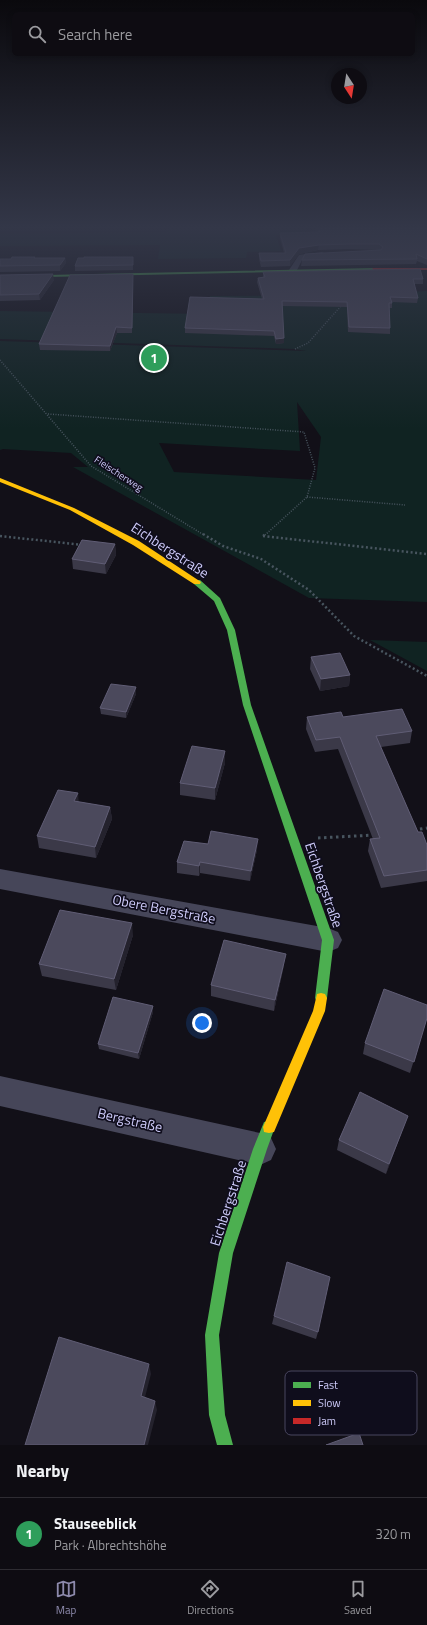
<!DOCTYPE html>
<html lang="en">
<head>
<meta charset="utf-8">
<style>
  :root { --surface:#0e0c12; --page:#17151b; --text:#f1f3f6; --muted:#9b9b9f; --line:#2e2c32; --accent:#8d8aac }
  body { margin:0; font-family:"Titillium Web",sans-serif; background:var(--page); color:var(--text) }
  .compass { position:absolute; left:331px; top:68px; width:36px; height:36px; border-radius:50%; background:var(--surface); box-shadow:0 2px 6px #0003; rotate:168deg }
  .you { position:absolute; left:202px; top:1023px; width:14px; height:14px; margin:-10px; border:3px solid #fff; border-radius:50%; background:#1a73e8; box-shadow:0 0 0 6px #1a73e833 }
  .badge { display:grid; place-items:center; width:26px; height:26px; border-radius:50%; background:var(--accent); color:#fff; font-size:13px; font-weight:700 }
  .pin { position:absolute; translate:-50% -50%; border:2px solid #fff; box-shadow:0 1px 4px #0006 }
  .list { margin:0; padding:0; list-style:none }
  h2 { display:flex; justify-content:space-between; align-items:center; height:52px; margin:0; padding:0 16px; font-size:17px }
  h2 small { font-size:13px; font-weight:400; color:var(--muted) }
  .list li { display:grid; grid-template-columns:26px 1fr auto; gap:12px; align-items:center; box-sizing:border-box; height:72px; padding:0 16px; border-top:1px solid var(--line) }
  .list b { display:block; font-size:15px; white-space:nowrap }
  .list p { margin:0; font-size:13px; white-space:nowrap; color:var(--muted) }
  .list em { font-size:13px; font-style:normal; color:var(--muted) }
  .icon { flex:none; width:22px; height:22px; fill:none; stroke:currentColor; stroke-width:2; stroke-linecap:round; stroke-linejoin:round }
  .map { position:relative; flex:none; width:427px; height:1445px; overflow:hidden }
  .search { position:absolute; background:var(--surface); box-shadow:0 2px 6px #0003; left:12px; right:12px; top:12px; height:44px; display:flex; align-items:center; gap:10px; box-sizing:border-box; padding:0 14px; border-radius:6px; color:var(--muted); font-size:15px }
  .sheet { height:124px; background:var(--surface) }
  nav { display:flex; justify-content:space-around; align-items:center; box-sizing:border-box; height:56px; border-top:1px solid var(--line); background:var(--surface); font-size:11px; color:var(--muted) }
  nav a { display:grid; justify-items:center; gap:2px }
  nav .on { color:var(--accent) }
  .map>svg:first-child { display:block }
  .green { fill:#102322; fill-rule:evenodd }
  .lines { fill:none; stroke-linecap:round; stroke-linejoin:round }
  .path-far2 { stroke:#48555f; stroke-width:1.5; stroke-dasharray:1 1.5; stroke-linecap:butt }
  .path-far1 { stroke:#48555f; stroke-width:2.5; stroke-dasharray:2 2.5; stroke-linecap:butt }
  .path { stroke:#48555f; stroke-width:3; stroke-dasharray:2.5 3.5; stroke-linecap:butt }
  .lane { fill:#464659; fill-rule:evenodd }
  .street { fill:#464659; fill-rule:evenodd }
  .fast { fill:#4caf50; fill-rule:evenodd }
  .slow { fill:#ffc107; fill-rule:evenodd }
  .jam { fill:#c62828; fill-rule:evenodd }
  .wall { fill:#3b3948 }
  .shaded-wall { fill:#24222d }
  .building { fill:#4b495c; stroke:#605d75 }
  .labels { text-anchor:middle; stroke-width:3.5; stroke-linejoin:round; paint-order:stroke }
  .far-street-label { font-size:10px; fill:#cfccfb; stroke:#0f0d1c }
  .near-street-label { font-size:14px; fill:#cfccfb; stroke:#0f0d1c }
  .key { fill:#0f0d1c; stroke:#49465f; stroke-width:1 }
  .key-label { font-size:11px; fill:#cfccfb }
</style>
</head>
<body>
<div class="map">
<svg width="427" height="1445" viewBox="0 0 427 1445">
  <rect width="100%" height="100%" fill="#121018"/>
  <!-- green -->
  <path class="green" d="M168,227H306L305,235H276L281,251L247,252L246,258L158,259L160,245L0,246V234L166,232Z
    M427,291V602L309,598L73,467H88L71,453L3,449L0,450V341L306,351L295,349L0,339V311L209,314L210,296L360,295ZM297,402L321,437L316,480L174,472L159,443L300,451Z
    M370,640L427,642V671Z"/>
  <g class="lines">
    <!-- path-far2 -->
    <path class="path-far2" d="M295,349L308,343L341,306
      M0,360L91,466L204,535
      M48,414L304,432L315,468L307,497L265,535
      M307,497L405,505"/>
    <!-- path-far1 -->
    <path class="path-far1" d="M203,534L223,546L261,559L309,590L354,636L427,676
      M0,536L83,545
      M263,536L266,534
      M263,536L427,554"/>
    <!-- path -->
    <path class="path" d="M414,830L427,828
      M318,838L375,835"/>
    <!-- lane -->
    <path class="lane" d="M322,252L324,253V255L303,258L296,272H293L289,270L299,255Z"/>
    <!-- street -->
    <path class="street" d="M0,869L328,928L338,932L342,940L338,948L328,952L0,889Z
      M0,1076L260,1133L271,1138L276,1149L271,1160L260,1165L0,1106Z"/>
    <!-- fast -->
    <path class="fast" d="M376,268L374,270L0,278V276Z
      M194,580H200L220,598L235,630L251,705L334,940L327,998L325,1002L321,1003L317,1002L315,998L322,940L243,705L227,630L214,601L194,584Z
      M269,1121L274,1122L275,1127L267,1149L233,1253L219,1335L225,1415L233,1445H217L209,1415L205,1335L219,1253L253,1149L264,1122Z"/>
    <!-- slow -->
    <path class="slow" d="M0,478L74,508L139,541L201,582L200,584H194L133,545L70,510L0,482Z
      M321,993L325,994L327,998L325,1011L274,1132L269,1133L264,1132L263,1127L313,1011L317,994Z"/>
    <!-- jam -->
    <path class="jam" d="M372,268H427V270H374Z"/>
  </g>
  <!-- wall -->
  <path class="wall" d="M314,227H427V265L417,261L416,264L301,266L302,260L379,250L348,249L318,250L299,254L290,266L261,267L259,259V253H284L280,238V233L317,232Z
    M35,257V258H65L66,263L60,271L0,272V259H11Z
    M133,257V270L75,271V266Z
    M263,272L423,279V284H414L418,298L417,303L392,302V308H389L390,328V334L348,332L347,307L282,306L284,338V343L276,344L274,336L185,333V328L262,299L257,282L258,278L263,277Z
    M133,274L132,333H117L110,351L40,350L39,344Z
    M0,275L54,280L40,300L0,301Z
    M115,544L116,555L106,574L73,569L72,559Z
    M311,657L350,675L349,686L320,691L310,669Z
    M136,687V694L126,718L101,714L100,708Z
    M307,717H343L412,731L410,743L381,747L418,832L427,845V881L381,888L368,851L370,839H373L338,749L315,752L306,729Z
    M225,751V763L215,800L180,795V783Z
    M79,802L110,807L112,819L96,858L39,848L37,836Z
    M208,844L257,850L250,881L200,873L199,876L177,873V862Z
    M133,935L116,990L42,976L39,964Z
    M284,965L274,1011L211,996V985Z
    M153,1006V1012L139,1059L99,1049L98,1044Z
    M427,1018L410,1073L363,1054L365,1043Z
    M404,1126L386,1174L337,1150L339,1140Z
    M274,1316L318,1332L316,1339L272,1324Z"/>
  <!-- shaded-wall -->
  <path class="shaded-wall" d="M319,245L318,250L299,254L290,266V260L299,248Z
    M65,258L66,263L60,271V265Z
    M53,274L54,280L40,300L39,294Z
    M116,327L117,333L110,351V346Z
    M284,338V343L276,344V339Z
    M115,544L116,555L106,574L105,564Z
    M350,675L349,686L320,691L321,679Z
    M136,687V694L126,718V712Z
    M225,751V763L215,800V788Z
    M78,793L79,805L74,801Z
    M110,807L112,819L96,858L95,847Z
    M258,839L257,850L250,881L251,871Z
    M200,862V873L199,876V866Z
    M132,923L133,935L116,990L114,979Z
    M286,954L284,965L274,1011L275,1000Z
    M153,1006V1012L139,1059L138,1053Z
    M408,1116L404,1126L386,1174L389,1164Z
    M149,1364L151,1374L143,1405L141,1396Z
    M155,1401L157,1410L148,1445H144Z"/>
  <!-- building -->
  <path class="building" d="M318,227H427V259L416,254L417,259L302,260L305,254L381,250L383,247L379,244H349L319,245L299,248L290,260L261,261L259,253H286L280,233L320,232Z
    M12,257H35L34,258H65L60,265L0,266V259H11Z
    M84,257H133V265L75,266L78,258H84Z
    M420,269L423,279H413L418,298L390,297L392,303H389L390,328L349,327L347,302L282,301L284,338L276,339L274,331L185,328L190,297L264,299L258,278L265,277L263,272Z
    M53,274L39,294L0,295V275Z
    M133,274L132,328L116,327L110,346L39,344L70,275Z
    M82,540L115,544L105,564L72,559Z
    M340,653L350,675L321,679L311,657Z
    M111,684L136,687L126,712L100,708Z
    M402,709L412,731L376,736L418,832H422L427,845V870L384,876L370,839L380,838L340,737L316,740L307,717L341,712L343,717Z
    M192,746L225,751L215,788L180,783Z
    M58,790L78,793L74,801L110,807L95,847L37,836Z
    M211,831L258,839L251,871L200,862L199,866L177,862L184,841L208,844Z
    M60,910L132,923L114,979L39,964Z
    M224,940L286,954L275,1000L211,985Z
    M384,989L427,1005V1018L414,1062L365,1043Z
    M113,997L153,1006L138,1053L98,1044Z
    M360,1092L408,1116L389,1164L339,1140Z
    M287,1262L330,1277L318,1332L274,1316Z
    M59,1337L149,1364L141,1396L155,1401L144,1445H25Z
    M359,1433L363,1445H326Z"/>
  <!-- sky -->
  <linearGradient id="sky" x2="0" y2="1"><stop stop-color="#0a090d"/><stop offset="0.53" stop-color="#333748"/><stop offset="1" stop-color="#333748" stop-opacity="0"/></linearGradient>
  <rect width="427" height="429" fill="url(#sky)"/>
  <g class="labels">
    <!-- far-street labels -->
    <g class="far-street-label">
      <text transform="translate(119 473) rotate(33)" y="4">Fleischerweg</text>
    </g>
    <!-- near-street labels -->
    <g class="near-street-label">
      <text transform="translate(170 550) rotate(33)" y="5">Eichbergstraße</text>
      <text transform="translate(324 885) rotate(71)" y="5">Eichbergstraße</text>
      <text transform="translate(164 909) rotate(11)" y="5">Obere Bergstraße</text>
      <text transform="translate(130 1120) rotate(13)" y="5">Bergstraße</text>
      <text transform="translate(228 1203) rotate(-72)" y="5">Eichbergstraße</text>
    </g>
  </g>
  <!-- legend -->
  <rect x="285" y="1371" width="132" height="64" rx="6" class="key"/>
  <rect x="293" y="1382" width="18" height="6" fill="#4caf50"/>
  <rect x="293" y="1400" width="18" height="6" fill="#ffc107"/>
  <rect x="293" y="1418" width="18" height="6" fill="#c62828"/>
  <g class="key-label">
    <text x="318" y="1389">Fast</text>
    <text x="318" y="1407">Slow</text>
    <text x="318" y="1425">Jam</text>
  </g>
</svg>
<svg class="compass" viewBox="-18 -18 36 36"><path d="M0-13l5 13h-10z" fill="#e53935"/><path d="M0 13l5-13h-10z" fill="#9b9b9f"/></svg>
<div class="you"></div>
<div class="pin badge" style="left:154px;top:358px;background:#2e9e5b">1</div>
<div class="search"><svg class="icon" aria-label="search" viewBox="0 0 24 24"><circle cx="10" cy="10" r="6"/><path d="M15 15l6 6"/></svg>Search here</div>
</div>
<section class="sheet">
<h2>Nearby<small></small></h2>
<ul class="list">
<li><span class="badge" style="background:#2e9e5b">1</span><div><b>Stauseeblick</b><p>Park · Albrechtshöhe</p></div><em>320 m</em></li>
</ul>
</section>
<nav>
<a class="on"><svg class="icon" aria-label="map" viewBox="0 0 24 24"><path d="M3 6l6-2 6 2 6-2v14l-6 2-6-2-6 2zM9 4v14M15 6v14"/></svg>Map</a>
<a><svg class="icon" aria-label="directions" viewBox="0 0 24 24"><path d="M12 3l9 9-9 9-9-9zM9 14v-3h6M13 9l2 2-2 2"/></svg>Directions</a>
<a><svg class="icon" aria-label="saved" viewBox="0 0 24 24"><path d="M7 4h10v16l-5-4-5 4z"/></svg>Saved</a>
</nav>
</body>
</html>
